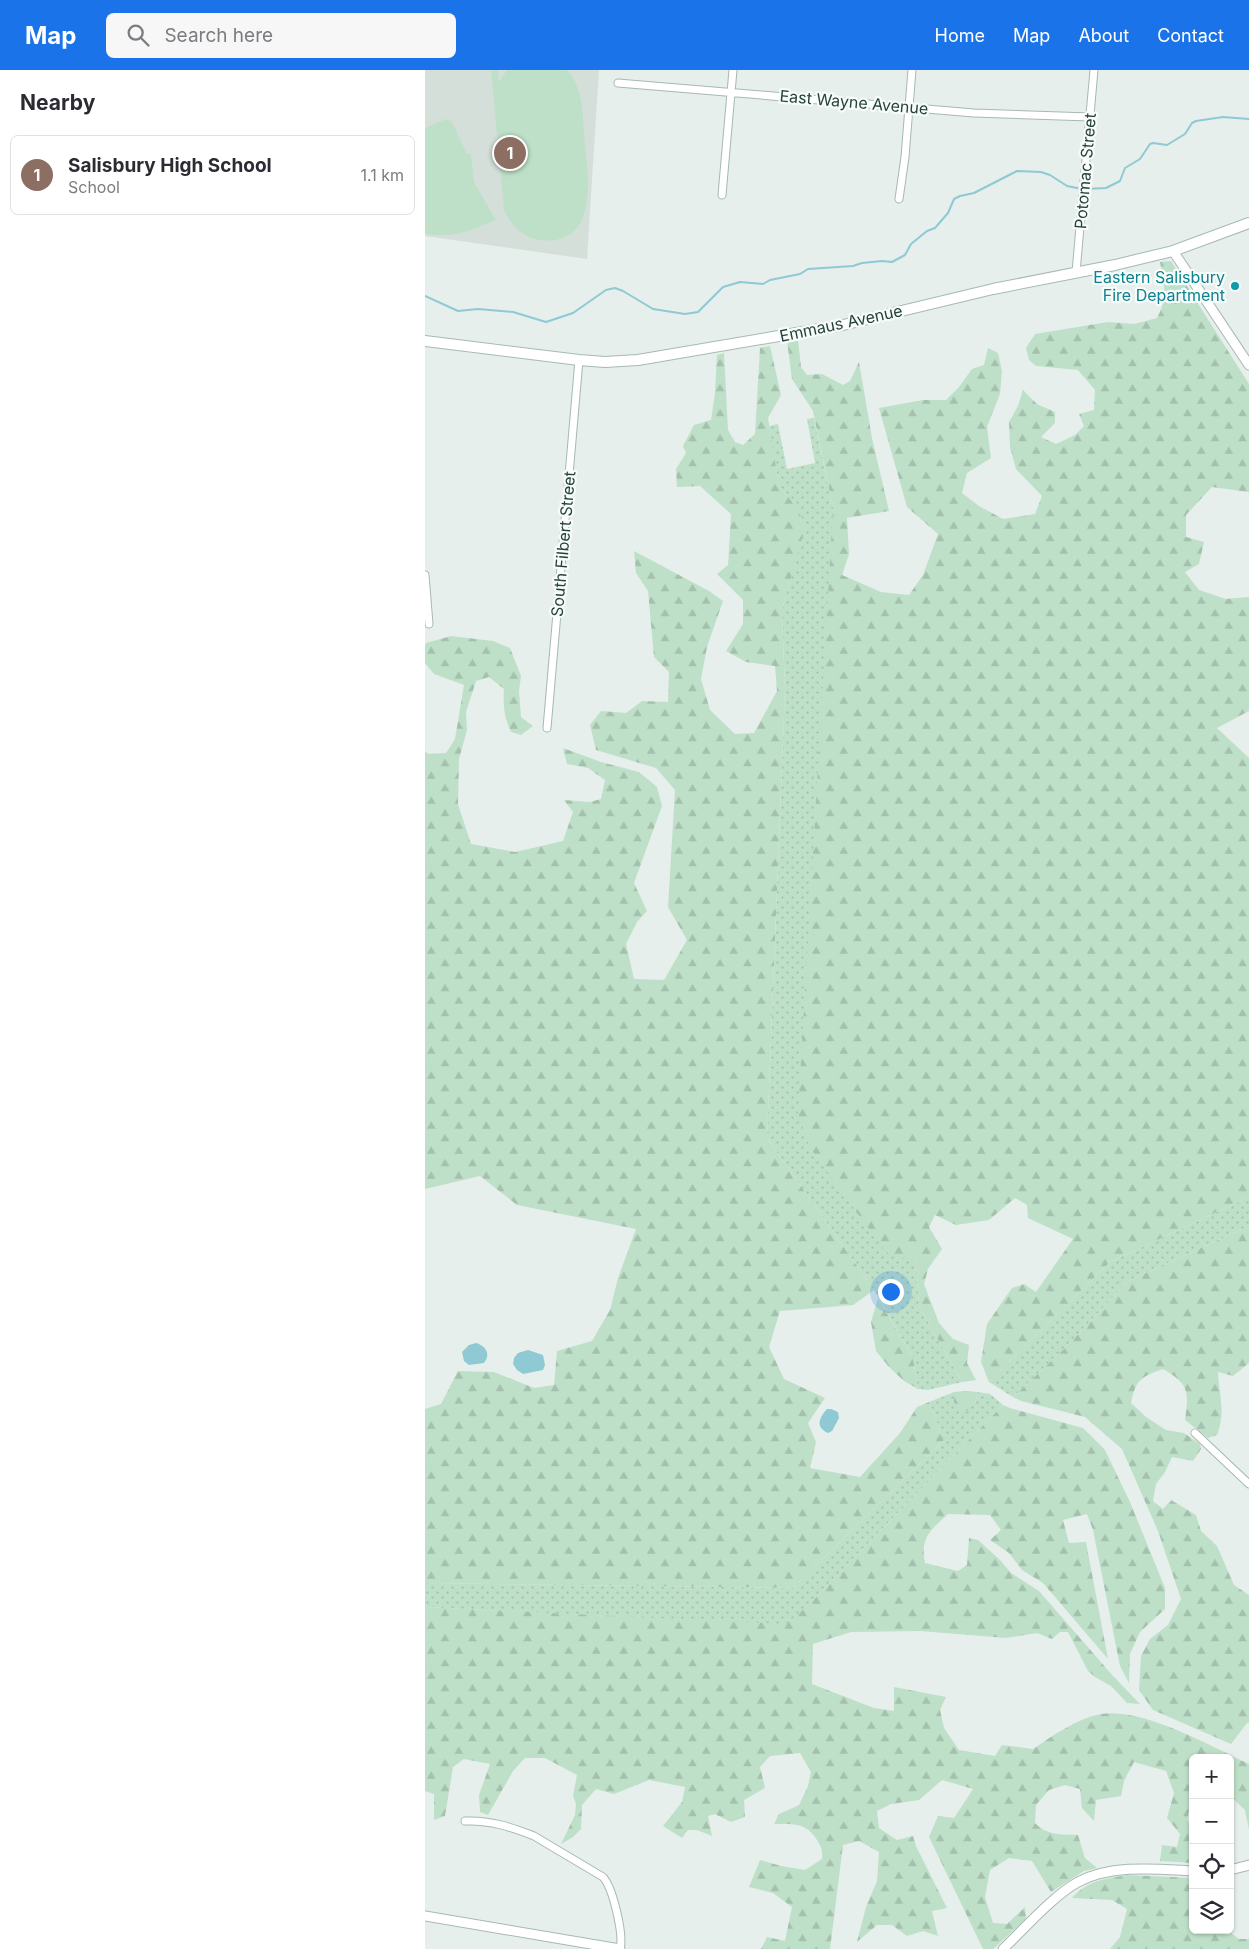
<!DOCTYPE html>
<html lang="en">
<head>
<meta charset="utf-8">
<style>
  :root { --surface:#fff; --page:#f7f7f7; --text:#2b2b33; --muted:#7c7c81; --line:#e1e1e2; --accent:#1a73e8 }
  body { margin:0; font-family:Inter,sans-serif; background:var(--page); color:var(--text) }
  .controls { position:absolute; right:15px; bottom:15px; display:grid; overflow:hidden; border-radius:8px; box-shadow:0 1px 4px #0004 }
  .controls button { width:45px; height:45px; display:grid; place-items:center; padding:0; border:0; border-bottom:1px solid var(--line); background:var(--surface); color:var(--text); font:25px sans-serif }
  .you { position:absolute; left:465px; top:1221px; width:18px; height:18px; margin:-12px; border:4px solid #fff; border-radius:50%; background:#1a73e8; box-shadow:0 0 0 8px #1a73e833 }
  .badge { display:grid; place-items:center; width:32px; height:32px; border-radius:50%; background:var(--accent); color:#fff; font-size:16px; font-weight:700 }
  .pin { position:absolute; translate:-50% -50%; border:2px solid #fff; box-shadow:0 1px 5px #0006 }
  .list { margin:0; padding:0; list-style:none }
  h2 { display:flex; justify-content:space-between; align-items:center; height:65px; margin:0; padding:0 20px; font-size:21px }
  h2 small { font-size:16px; font-weight:400; color:var(--muted) }
  .list li { display:grid; grid-template-columns:32px 1fr auto; gap:15px; align-items:center; box-sizing:border-box; height:80px; margin:0 10px 10px; padding:0 10px; border:1px solid var(--line); border-radius:8px }
  .list b { display:block; font-size:19px; white-space:nowrap }
  .list p { margin:0; font-size:16px; white-space:nowrap; color:var(--muted) }
  .list em { font-size:16px; font-style:normal; color:var(--muted) }
  .icon { flex:none; width:28px; height:28px; fill:none; stroke:currentColor; stroke-width:2; stroke-linecap:round; stroke-linejoin:round }
  .map { position:relative; flex:none; width:824px; height:1879px; overflow:hidden }
  header { display:flex; align-items:center; gap:30px; box-sizing:border-box; height:70px; padding:0 25px; background:var(--accent); color:#fff }
  header strong { font-size:24px }
  nav { display:flex; gap:28px; margin-inline-start:auto; font-size:18px }
  .search { width:350px; height:45px; background:var(--page); display:flex; align-items:center; gap:12px; box-sizing:border-box; padding:0 18px; border-radius:8px; color:var(--muted); font-size:19px }
  main { display:flex }
  aside { flex:1; background:var(--surface) }
  .map>svg:first-child { display:block }
  .built { fill:#d4dfda }
  .grass { fill:url(#grass-dots) }
  .forest { fill:url(#forest-firs) }
  .pitch { fill:#bfe0c8 }
  .water { fill:#8ec9d4 }
  .lines { fill:none; stroke-linecap:round; stroke-linejoin:round }
  .stream { stroke:#8ec9d4; stroke-width:2 }
  .minor-casing { stroke:#a8b8b2; stroke-width:9 }
  .tertiary-casing { stroke:#a8b8b2; stroke-width:11 }
  .secondary-casing { stroke:#a4bbb3; stroke-width:12 }
  .minor { stroke:#fff; stroke-width:7 }
  .tertiary { stroke:#fff; stroke-width:9 }
  .secondary { stroke:#fff; stroke-width:10 }
  .culture-dot { fill:#0f9aa8; stroke:#f7fbf9; stroke-width:2 }
  .labels { text-anchor:middle; stroke-width:4.5; stroke-linejoin:round; paint-order:stroke }
  .street-label { font-size:16px; fill:#24423a; stroke:#f7fbf9 }
  .culture-label { font-size:16px; fill:#0d838f; stroke:#f7fbf9; text-anchor:end }
</style>
</head>
<body>
<header>
<strong>Map</strong>
<div class="search"><svg class="icon" aria-label="search" viewBox="0 0 24 24"><circle cx="10" cy="10" r="6"/><path d="M15 15l6 6"/></svg>Search here</div>
<nav><a>Home</a><a>Map</a><a>About</a><a>Contact</a></nav>
</header>
<main>
<aside>
<h2>Nearby<small></small></h2>
<ul class="list">
<li><span class="badge" style="background:#8d6e63">1</span><div><b>Salisbury High School</b><p>School</p></div><em>1.1 km</em></li>
</ul>
</aside>
<div class="map">
<svg width="824" height="1879" viewBox="0 0 824 1879">
  <defs>
    <pattern id="grass-dots" width="8" height="8" patternUnits="userSpaceOnUse" patternTransform="scale(1.25)"><rect width="8" height="8" fill="#bfe0c8"/><path d="M2 2h.1M6 6h.1" fill="none" stroke="#a4c1ad" stroke-width="1.8" stroke-linecap="round"/></pattern>
    <pattern id="forest-firs" width="22" height="20" patternUnits="userSpaceOnUse" patternTransform="scale(1.25)"><rect width="22" height="20" fill="#bfe0c8"/><path d="M5 1l3.5 6h-7zM16 11l3.5 6h-7z" fill="#a4c1ad"/></pattern>
  </defs>
  <rect width="100%" height="100%" fill="#e6efeb"/>
  <!-- built -->
  <path class="built" d="M0,0H174L162,189L0,166Z"/>
  <!-- grass -->
  <path class="grass" d="M389,348L408,438L483,1186L491,1190L494,1236L537,1312L503,1320L493,1319L488,1288L449,1220L342,1068L360,620L357,540L380,454L366,430L354,416L344,356L353,354L362,399L390,393L382,349Z
    M824,1127V1156L703,1211L642,1276L588,1327L564,1312L685,1192Z
    M529,1322V1332L550,1333L553,1322L565,1324L578,1335L382,1536L361,1555L0,1537V1513L368,1518L519,1370L504,1332Z"/>
  <!-- forest -->
  <path class="forest" d="M746,191L824,314V422L787,417L761,445V467L779,472L774,494L760,502L774,520L801,529L824,527V641L792,658L824,688V1127L685,1192L564,1312L556,1292L562,1254L587,1218L599,1214L611,1222L648,1169L603,1148L602,1135L590,1128L564,1150L531,1155L510,1145L504,1157L517,1179L503,1199L499,1214L514,1253L528,1269L544,1275L542,1293L551,1310L537,1312L494,1236L491,1190L483,1186L473,1190L459,1180L384,1076L373,1043L408,438L388,341L367,309L362,271L373,270L376,297L382,305L397,304L418,315L425,311L434,292L447,368L464,441L422,448L424,484L417,505L456,522L484,525L498,505L513,464L482,437L454,338L498,330H521L534,317L547,299L559,295L563,278L573,283L577,301L575,324L562,357L566,388L542,403L537,423L554,436L578,449L610,444L617,426L591,399L585,377L584,352L593,336L598,320L612,334L630,342V353L616,367L631,374L650,365L659,356L654,344L669,340L670,320L653,300L611,296L604,290L601,278L610,264L683,252L709,254L732,248C744,226 739,216 735,192Z
    M345,276L356,325L343,348L354,416L366,430L381,454L357,540L360,620L342,1068L449,1220L428,1235L355,1241L344,1277L359,1309L400,1328L383,1353L391,1372L385,1398L435,1407L475,1363L492,1337L504,1332L519,1370L368,1518L0,1513V1339L16,1334L33,1301L69,1302L109,1318L129,1315L132,1281L167,1271L185,1240L193,1208L211,1159L92,1135L55,1106L0,1119V681L3,684L21,683L30,669L39,615L9,604L0,593V575L1,573L26,566L68,571L85,578L96,606L94,621L96,647L108,656L96,665L86,662C79,647 78,635 79,619L64,607L51,611L41,642L42,660L34,689L33,734L46,774L90,782L138,771L148,742L139,730L165,732L176,729L180,710L163,698L142,694L138,678L176,692L214,702L232,717L237,736L209,813L222,841L212,852L201,874L209,909L239,910L262,870L243,837L250,720L231,698L171,680L165,655L176,641L201,643L217,631L243,632L244,602L229,587L223,521L211,503L209,481L284,521L298,531L282,577L276,609L285,640L310,664L329,663L352,621L350,596L321,592L301,581L318,554V530L292,504L303,495L306,444L275,416L252,417L251,399L261,383L258,376L269,355L286,350L290,323L292,285L299,283L303,360L310,372L318,375L330,364L335,278Z
    M824,1156V1293L808,1306L793,1302C794,1326 801,1341 792,1365L783,1368L760,1350C764,1321 764,1314 738,1299C715,1307 711,1310 706,1333L721,1347L741,1360L759,1363L775,1374L776,1379L768,1391L747,1387L740,1402L731,1414L728,1431L738,1439L746,1430L771,1445L776,1461L792,1476L809,1515L824,1525V1653H822L806,1674L728,1640L714,1620L716,1586L725,1569L743,1555L756,1529L733,1461L697,1379L660,1347L596,1331L588,1327L642,1276L703,1211Z
    M453,1228L488,1288L493,1319L479,1311L464,1297L451,1281L446,1252Z
    M540,1321L553,1322L550,1333L539,1344L529,1332V1322Z
    M578,1335L585,1338L658,1358L680,1380L705,1432L740,1518V1539L715,1562L705,1584L704,1613L695,1596L668,1460L662,1444L638,1450L644,1473L661,1472L683,1589L618,1513L597,1500L584,1483L565,1470L576,1460L565,1445L523,1444C505,1461 495,1467 500,1493L533,1501L542,1495L544,1468L553,1470L575,1490L586,1503L614,1521L688,1606L715,1634L702,1633L686,1616L670,1607L663,1601L643,1562H635L627,1569L612,1563L581,1568L495,1561L426,1562L388,1574L387,1614L449,1638L469,1641V1617L521,1627L515,1640L519,1658L534,1680L570,1686L577,1675L608,1679C629,1665 651,1649 676,1644C717,1637 786,1676 824,1694V1760L820,1740L805,1726V1688H768V1720L762,1750L768,1755V1793L735,1791L737,1775L752,1777L755,1764L742,1748L749,1723L741,1701L709,1692L699,1711L696,1726L671,1730L669,1751L657,1738L655,1719L640,1715L624,1720L611,1735L610,1753C622,1766 637,1764 653,1765L660,1788L672,1798L659,1801L626,1822L607,1791L584,1788L565,1800L560,1827L568,1853L582,1854L600,1837L601,1849L568,1879H558L504,1767L513,1746L529,1748L548,1719L517,1710L494,1730L466,1734L452,1741L454,1758L472,1770L488,1766L491,1776L522,1838L507,1841L513,1866L498,1861L482,1866L467,1855H452L432,1872L441,1837L452,1811L454,1782L434,1771L418,1775L405,1879H336L342,1867L360,1871L367,1837L348,1823L324,1817L335,1790L356,1796L380,1800L397,1789C398,1780 396,1777 392,1770C381,1752 368,1754 349,1754L354,1744L374,1735L383,1716L386,1702L375,1683L345,1686L335,1697L340,1718L319,1730L320,1747L306,1752L290,1744L283,1746L287,1766L272,1760H263L257,1768L238,1756L257,1732L260,1717L224,1710L189,1724L171,1719L157,1735L156,1759L148,1767L136,1774L150,1745L151,1734L148,1726L152,1705L120,1688H100L88,1701L63,1745L55,1742L54,1725L65,1694L39,1689L28,1697L20,1746L9,1750V1724L0,1721V1537L361,1554L382,1536Z
    M702,1805L768,1808V1860H802L814,1869H824V1879H685L695,1867L702,1839L687,1830L647,1828C663,1810 680,1809 702,1805Z"/>
  <!-- pitch -->
  <path class="pitch" d="M66,0H73L74,12L82,0H142C160,19 157,48 160,73C163,109 174,177 115,170C97,168 86,155 79,140Z
    M21,49L27,52L42,84H46L49,112L71,150C42,161 32,168 0,164V58Z"/>
  <!-- water -->
  <path class="water" d="M51,1273C61,1276 66,1284 59,1293L44,1295L39,1291L37,1282L44,1275Z
    M103,1280L118,1285L120,1295L118,1300L98,1304L92,1300L88,1294L89,1288L93,1283Z
    M402,1339H406L413,1342L414,1348L407,1361L403,1363C390,1357 394,1348 402,1339Z"/>
  <g class="lines">
    <!-- stream -->
    <path class="stream" d="M661,119L681,118L695,111L700,98L715,89L725,74L728,73L742,75L760,64L767,53L771,51L798,47L824,49
      M0,226L33,241L53,239L88,242L121,252L148,243L181,220L190,218L198,221L228,239L260,244L273,242L298,217L315,212L338,214L345,210L375,204L383,199L428,196L437,193L457,191L467,192L480,185L486,174L502,161L510,158L523,143L529,129L535,126L549,123L592,101L616,102L625,105L642,116L657,119"/>
    <!-- minor casing -->
    <g class="minor-casing">
      <path id="minor" d="M193,13L549,43L665,47
        M297,125L308,0
        M474,129L480,87L487,0
        M651,202L669,0
        M0,505L4,554
        M122,658L154,290
        M770,1363L824,1414
        M40,1751C65,1750 86,1757 109,1766L178,1807C188,1818 199,1865 195,1879"/>
    </g>
    <!-- tertiary casing -->
    <g class="tertiary-casing">
      <path id="tertiary" d="M748,181L824,295
        M805,1800L824,1795
        M0,1846L195,1879
        M578,1879C599,1859 629,1825 653,1812C687,1794 731,1799 768,1801"/>
    </g>
    <!-- secondary casing -->
    <g class="secondary-casing">
      <path id="secondary" d="M0,271L154,290L180,292L213,290L418,255L568,219L690,195L748,181L824,153"/>
    </g>
    <!-- minor -->
    <use href="#minor" class="minor"/>
    <!-- tertiary -->
    <use href="#tertiary" class="tertiary"/>
    <!-- secondary -->
    <use href="#secondary" class="secondary"/>
  </g>
  <!-- markers -->
  <circle class="culture-dot" cx="810" cy="216" r="5"/>
  <g class="labels">
    <!-- street labels -->
    <g class="street-label">
      <text transform="translate(429 32) rotate(5)" y="6">East Wayne Avenue</text>
      <text transform="translate(660 101) rotate(-85)" y="6">Potomac Street</text>
      <text transform="translate(416 253) rotate(-12)" y="6">Emmaus Avenue</text>
      <text transform="translate(138 474) rotate(-85)" y="6">South Filbert Street</text>
    </g>
    <!-- culture labels -->
    <g class="culture-label">
      <text x="800" y="213">Eastern Salisbury<tspan x="800" dy="18">Fire Department</tspan></text>
    </g>
  </g>
</svg>
<div class="controls">
<button>+</button>
<button>−</button>
<button><svg class="icon" aria-label="locate" viewBox="0 0 24 24"><circle cx="12" cy="12" r="6"/><path d="M12 2v4M12 18v4M2 12h4M18 12h4"/></svg></button>
<button><svg class="icon" aria-label="layers" viewBox="0 0 24 24"><path d="M12 4l9 5-9 5-9-5zM3 14l9 5 9-5"/></svg></button>
</div>
<div class="you"></div>
<div class="pin badge" style="left:85px;top:83px;background:#8d6e63">1</div>
</div>
</main>
</body>
</html>
